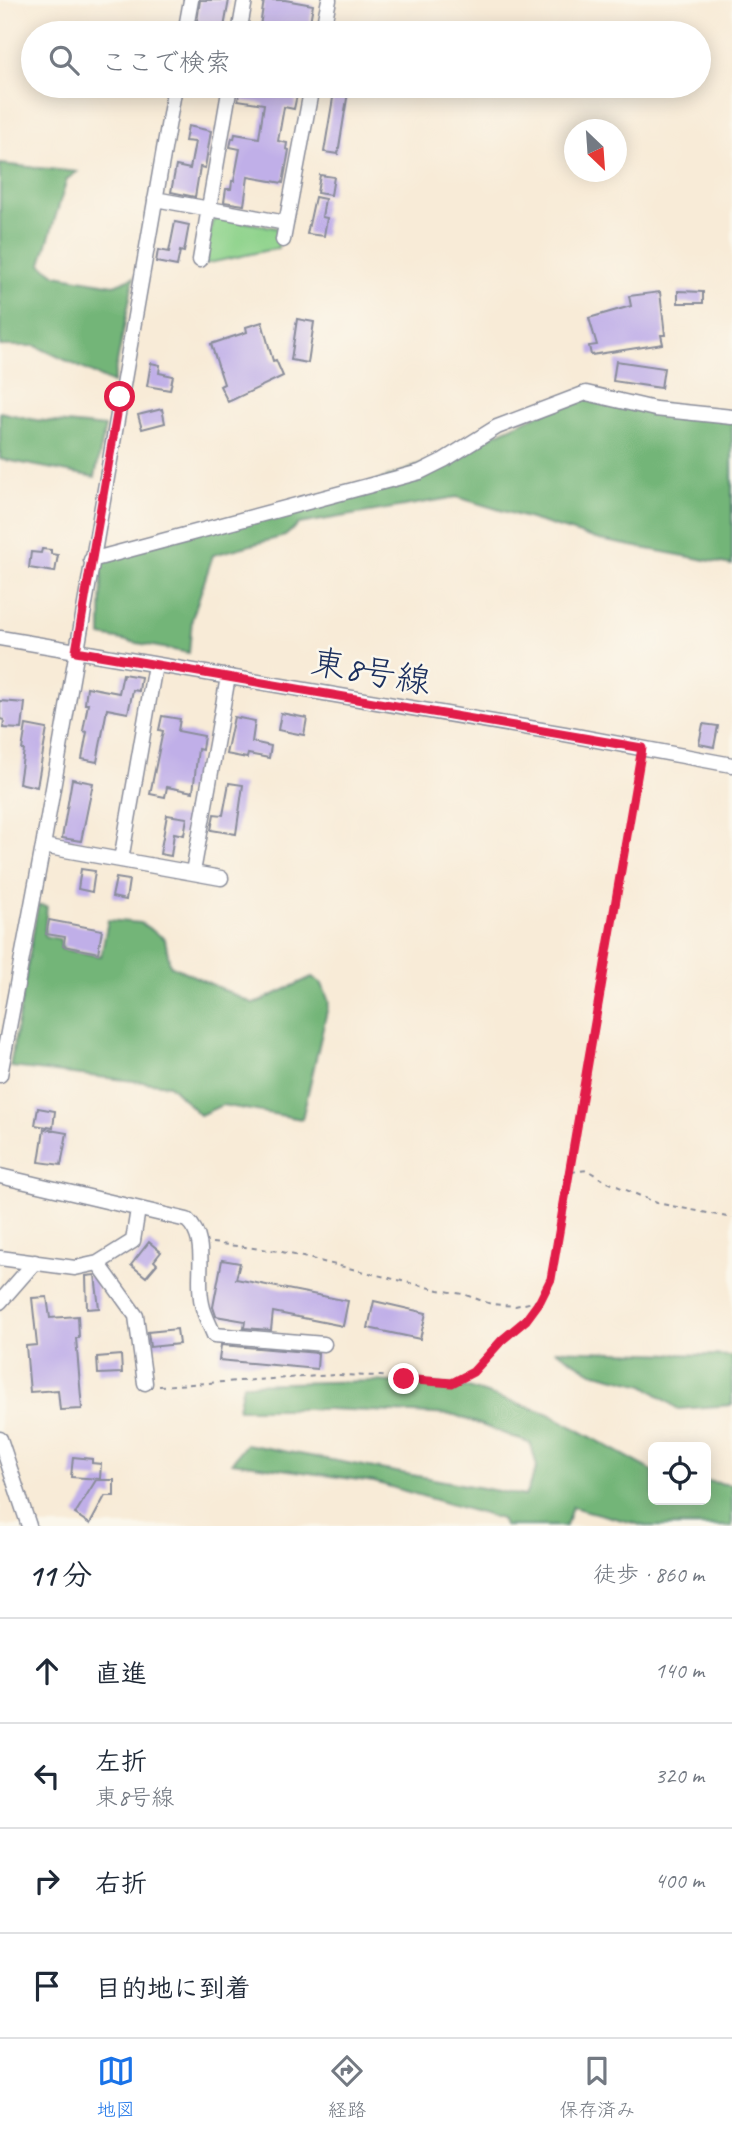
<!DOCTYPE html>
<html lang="ja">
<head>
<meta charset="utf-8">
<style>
  :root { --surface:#fff; --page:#f2f2f3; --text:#1f2937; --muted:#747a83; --line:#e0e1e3; --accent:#1a73e8 }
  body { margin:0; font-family:Caveat,"Klee One",sans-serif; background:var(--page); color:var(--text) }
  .controls { position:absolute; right:21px; bottom:21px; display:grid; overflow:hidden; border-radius:10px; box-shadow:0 4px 18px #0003 }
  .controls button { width:63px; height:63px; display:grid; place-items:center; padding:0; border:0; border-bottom:2px solid var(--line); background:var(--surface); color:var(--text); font:35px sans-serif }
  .compass { position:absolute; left:564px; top:119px; width:63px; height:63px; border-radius:50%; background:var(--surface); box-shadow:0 4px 18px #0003; rotate:155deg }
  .stop { position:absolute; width:21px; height:21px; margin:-16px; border:5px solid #e11d48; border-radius:50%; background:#fff }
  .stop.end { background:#e11d48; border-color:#fff; box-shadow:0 2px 7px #0008 }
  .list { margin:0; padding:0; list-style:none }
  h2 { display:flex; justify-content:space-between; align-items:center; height:91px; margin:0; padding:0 28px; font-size:30px }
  h2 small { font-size:23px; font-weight:400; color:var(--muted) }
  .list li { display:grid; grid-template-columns:46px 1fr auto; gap:21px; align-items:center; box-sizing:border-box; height:105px; padding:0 28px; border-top:2px solid var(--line) }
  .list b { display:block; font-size:26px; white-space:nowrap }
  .list p { margin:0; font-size:23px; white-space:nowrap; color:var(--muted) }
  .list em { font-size:23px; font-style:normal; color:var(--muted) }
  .icon { flex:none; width:38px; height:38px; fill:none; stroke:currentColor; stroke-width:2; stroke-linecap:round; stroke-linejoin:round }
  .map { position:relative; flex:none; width:732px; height:1526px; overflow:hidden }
  .search { position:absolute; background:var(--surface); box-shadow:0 4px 18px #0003; left:21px; right:21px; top:21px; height:77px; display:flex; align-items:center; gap:18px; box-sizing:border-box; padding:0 24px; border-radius:38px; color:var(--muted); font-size:26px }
  .sheet { height:511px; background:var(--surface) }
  nav { display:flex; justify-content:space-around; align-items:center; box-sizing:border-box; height:98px; border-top:2px solid var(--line); background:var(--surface); font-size:19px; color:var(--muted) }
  nav a { display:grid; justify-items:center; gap:4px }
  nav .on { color:var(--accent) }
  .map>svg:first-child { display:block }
  .green { fill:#8fd38c; stroke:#558175; stroke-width:2 }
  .forest { fill:#73b578; stroke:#47726b; stroke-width:2 }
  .building { fill:#c0afe8 }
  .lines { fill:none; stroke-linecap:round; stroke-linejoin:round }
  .minor-casing { stroke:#8a8d9a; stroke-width:17 }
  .path { stroke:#8a8d9a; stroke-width:2; stroke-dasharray:5 5; stroke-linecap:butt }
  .minor { stroke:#fff; stroke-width:14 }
  .route { stroke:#e11d48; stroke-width:9 }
  .labels { text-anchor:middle; stroke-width:5; stroke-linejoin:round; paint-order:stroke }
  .street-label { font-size:35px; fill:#1b2f5e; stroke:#fbf7ec }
</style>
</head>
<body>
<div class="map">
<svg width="732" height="1526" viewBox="0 0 732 1526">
  <rect width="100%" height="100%" fill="#fbf7ec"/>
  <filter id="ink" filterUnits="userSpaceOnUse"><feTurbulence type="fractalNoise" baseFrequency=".0143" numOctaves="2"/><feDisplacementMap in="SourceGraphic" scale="14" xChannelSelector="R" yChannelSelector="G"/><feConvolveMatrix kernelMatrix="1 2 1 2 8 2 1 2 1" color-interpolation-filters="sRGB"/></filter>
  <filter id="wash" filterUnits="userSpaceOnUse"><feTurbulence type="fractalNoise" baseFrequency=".00686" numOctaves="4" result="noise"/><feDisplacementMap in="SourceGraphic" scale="28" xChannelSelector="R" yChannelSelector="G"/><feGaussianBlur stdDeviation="1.57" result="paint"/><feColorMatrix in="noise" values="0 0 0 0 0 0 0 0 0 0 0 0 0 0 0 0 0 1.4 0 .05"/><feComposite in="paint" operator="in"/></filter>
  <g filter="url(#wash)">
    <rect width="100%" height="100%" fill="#f8ebd7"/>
    <!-- green -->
    <path class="green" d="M218,217L277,228L280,233L278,248L205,264L212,222Z"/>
    <!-- forest -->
    <path class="forest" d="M0,164L77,172L67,179L41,264L56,275L114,285L134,277L113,383L36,346H0Z
      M586,393L732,417V565L600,540L457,497L299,524L285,536L213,555L192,619L189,653L101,636L102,558L346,493L460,450Z
      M0,412L36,420L105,427L95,477L0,459Z
      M38,905L47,906L44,936L60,939L62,949L101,956L108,920L141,923L165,939L170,965L254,1004L312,977L322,984L329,1002L302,1119L222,1105L200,1115L169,1085L10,1067Z
      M555,1350L732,1356V1405L678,1409L644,1385L592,1372Z
      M373,1381L462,1386L547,1413L653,1471V1500H706V1481L732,1485V1526H645L572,1507L566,1526H504L501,1519L374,1482L232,1462L246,1444L525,1496L537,1467L531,1444L455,1415L328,1409H238L243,1384Z"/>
    <g id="blocks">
      <!-- building -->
      <path class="building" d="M200,0H229L223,33H205L207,24L197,22Z
        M264,0H285L313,5L308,33H259Z
        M250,86L294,87L293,94L297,95L294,109L284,107L278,141L287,143L286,149L289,150L283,183L248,177L244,205L224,202L226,189H231L232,181H234L240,149L230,147L232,138L234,139L235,134L259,138L264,104L238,100L241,87L249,88Z
        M335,86H349L338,154L324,152Z
        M188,126L211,131L205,168L200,167L195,197L171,192L176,166L190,169L195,142L185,141Z
        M320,175L334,177L331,195L317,193Z
        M315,197L325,199L322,217L327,218L324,236L307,234Z
        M175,222L189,225L184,252L180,251L177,266L156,262L158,250L169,252Z
        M678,291L703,292V303H678Z
        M660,292L665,335H661L663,344L591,355L589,346L597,345L589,318L631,306L629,296Z
        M297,319L314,322L308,363L291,360Z
        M262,322L273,361L276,360L283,376L228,402L220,386L224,384L211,344L247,332L246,327Z
        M616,361L664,368L661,388L613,381Z
        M151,363L160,365L159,373L173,376L170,390L147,386Z
        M162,409L165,423L142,429L138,415Z
        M42,549L51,550V554L58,555L55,572L29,568L31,552L41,553Z
        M123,674L141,677L139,691L133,690L128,713L107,709L97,762L82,759L87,732L83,731L88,704H85L87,687L119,693Z
        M0,701L25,703L22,729L3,728L4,720L0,719Z
        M281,713L307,718L304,735L278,730Z
        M162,716L180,719L178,731L204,736L202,750L198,749L193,792L167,787L165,797L150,794L163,731L159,730Z
        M234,717L255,721L252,742L271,746L269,758L248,754L247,758L226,754Z
        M703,724L718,726L714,747L699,744Z
        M26,725L47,729L37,787L19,783L24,750H22Z
        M72,779L93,783L81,841L62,838Z
        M229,783L243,785L236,834L211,830L214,814L223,815Z
        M167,815L187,818L184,835L174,833L171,856L160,854Z
        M81,869L95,871L92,892L78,889Z
        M116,878L129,880L126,900L112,897Z
        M49,920L102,930L98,953L63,946L65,937L46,934Z
        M38,1108L55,1111L53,1128L35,1125Z
        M44,1129L67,1133L61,1165L39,1162Z
        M149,1242L161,1252L154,1261L157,1264L146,1277L131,1265Z
        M222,1260L240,1263L236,1279L348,1301L343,1326L273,1312L271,1330L244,1328L245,1321L216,1316L213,1307Z
        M95,1275L99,1308L87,1309L86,1276Z
        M47,1297L50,1318L78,1316L79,1338H76L82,1409L60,1410L58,1390L30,1392L26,1346L37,1345L32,1298Z
        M374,1301L426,1313L420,1339L368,1328Z
        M177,1329L179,1344L150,1347L148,1332Z
        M221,1345L318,1353L317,1369L219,1360Z
        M121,1355L122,1373L98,1374L97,1357Z
        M73,1457L92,1459V1463L101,1464L100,1479L71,1477Z
        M96,1480H114V1496H105L90,1524L75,1514Z"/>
    </g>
  </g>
  <g filter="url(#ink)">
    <use href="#blocks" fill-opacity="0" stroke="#8a8d9a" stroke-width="2"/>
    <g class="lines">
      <!-- minor casing -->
      <g class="minor-casing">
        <path id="minor" d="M185,33L191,0
          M239,33L245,0
          M322,33L329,0
          M155,199L286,223
          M283,240L312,86
          M200,260L230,86
          M91,560L420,472L444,460L497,427L586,393L655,409L732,417
          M0,638L565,734L732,765
          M43,846L221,878
          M121,860L155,665
          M193,872L228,677
          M0,1075L43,846L175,86
          M0,1176L187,1220C210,1241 195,1276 202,1304C204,1315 210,1325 214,1335L324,1344
          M0,1258L75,1268L98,1263L133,1241L138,1209
          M98,1263L136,1316L145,1383
          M0,1302L35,1262
          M0,1439L29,1526"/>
      </g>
      <!-- path -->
      <path class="path" d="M571,1172L587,1170L605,1181L657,1203L732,1218
        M212,1243L278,1251L439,1290L463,1294L491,1304L515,1306L538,1301
        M159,1386L335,1375L380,1376L452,1383L473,1372L502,1340L526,1320L539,1301L550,1279L639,763"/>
      <!-- minor -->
      <use href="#minor" class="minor"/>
    </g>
  </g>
  <g class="lines" filter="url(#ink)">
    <!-- route -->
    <path class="route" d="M120,397L76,651L642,748L551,1279L540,1301L526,1320L502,1340L473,1372L452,1383L404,1379"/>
  </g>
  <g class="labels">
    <!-- street labels -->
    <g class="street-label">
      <text transform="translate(371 671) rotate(10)" y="12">東8号線</text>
    </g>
  </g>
</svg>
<div class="controls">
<button><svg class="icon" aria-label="locate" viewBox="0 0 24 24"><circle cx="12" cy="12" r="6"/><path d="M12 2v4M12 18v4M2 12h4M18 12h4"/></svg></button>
</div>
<svg class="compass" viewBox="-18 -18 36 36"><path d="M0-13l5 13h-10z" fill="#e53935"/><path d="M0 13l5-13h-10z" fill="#747a83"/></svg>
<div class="stop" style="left:120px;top:397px"></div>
<div class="stop end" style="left:404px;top:1379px"></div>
<div class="search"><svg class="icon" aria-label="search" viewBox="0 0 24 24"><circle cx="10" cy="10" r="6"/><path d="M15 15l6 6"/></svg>ここで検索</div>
</div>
<section class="sheet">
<h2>11 分<small>徒歩 · 860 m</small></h2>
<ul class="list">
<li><svg class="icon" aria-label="ahead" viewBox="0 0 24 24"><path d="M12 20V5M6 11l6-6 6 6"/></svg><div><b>直進</b></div><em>140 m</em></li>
<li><svg class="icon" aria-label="left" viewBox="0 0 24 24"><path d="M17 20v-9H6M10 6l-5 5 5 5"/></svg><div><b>左折</b><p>東8号線</p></div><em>320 m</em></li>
<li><svg class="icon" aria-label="right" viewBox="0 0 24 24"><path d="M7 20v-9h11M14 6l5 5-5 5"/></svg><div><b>右折</b></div><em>400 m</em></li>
<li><svg class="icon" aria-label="arrive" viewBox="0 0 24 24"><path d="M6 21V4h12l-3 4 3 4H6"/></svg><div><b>目的地に到着</b></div></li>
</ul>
</section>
<nav>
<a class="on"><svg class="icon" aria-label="map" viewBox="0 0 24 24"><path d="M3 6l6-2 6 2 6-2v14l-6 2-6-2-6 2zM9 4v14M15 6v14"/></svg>地図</a>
<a><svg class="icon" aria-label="directions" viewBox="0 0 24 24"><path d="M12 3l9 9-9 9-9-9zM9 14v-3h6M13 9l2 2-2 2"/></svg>経路</a>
<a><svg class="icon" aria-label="saved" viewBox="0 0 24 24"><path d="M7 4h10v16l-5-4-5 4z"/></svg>保存済み</a>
</nav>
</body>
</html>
